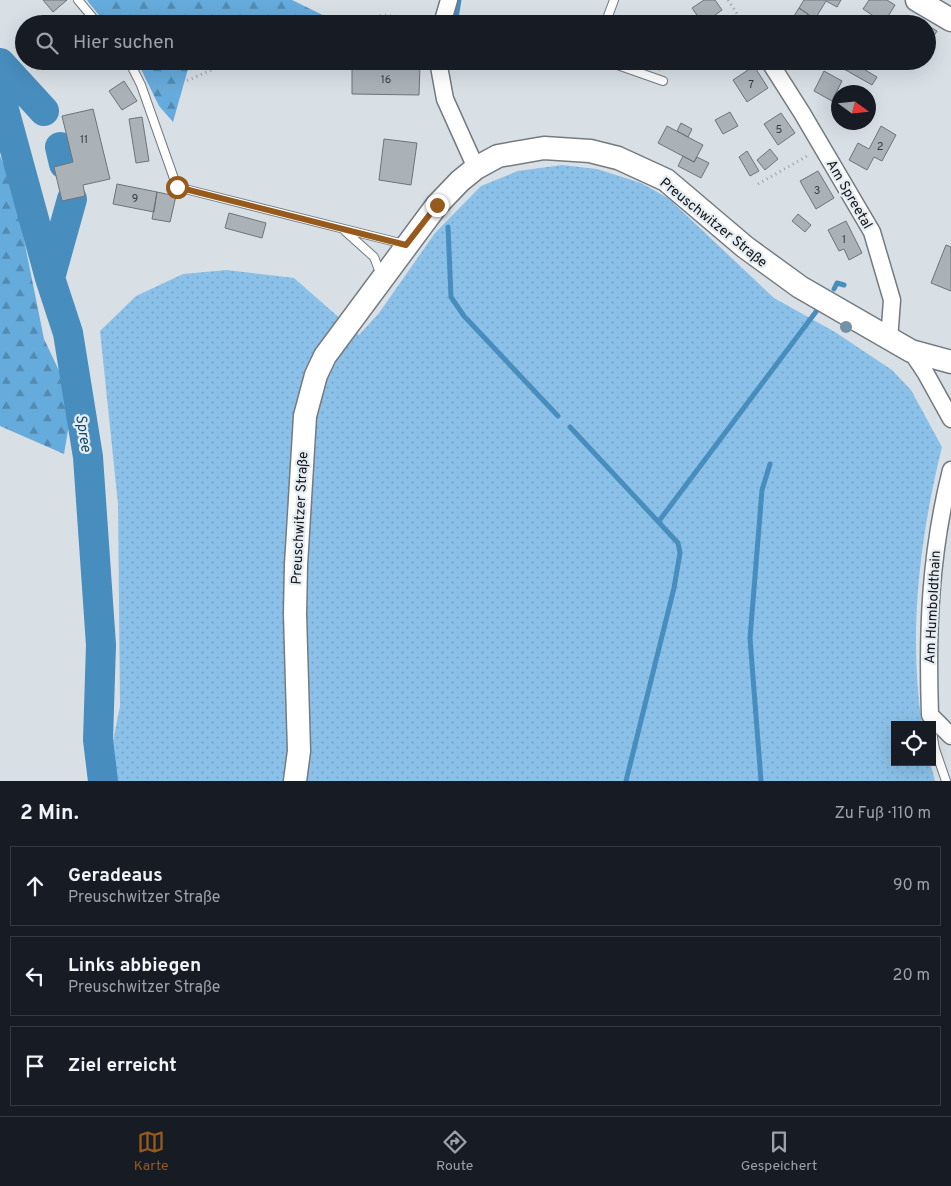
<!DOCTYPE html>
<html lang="de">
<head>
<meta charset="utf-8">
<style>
  :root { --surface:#171b24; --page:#242831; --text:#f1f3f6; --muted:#9ea1a6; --line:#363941; --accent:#965a1d }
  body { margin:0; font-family:Overpass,sans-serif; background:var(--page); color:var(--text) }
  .controls { position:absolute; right:15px; bottom:15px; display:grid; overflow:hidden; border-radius:0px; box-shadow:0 5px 20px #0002 }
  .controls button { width:45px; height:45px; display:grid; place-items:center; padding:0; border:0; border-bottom:1px solid var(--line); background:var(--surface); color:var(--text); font:25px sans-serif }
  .compass { position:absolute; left:831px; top:85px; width:45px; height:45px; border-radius:50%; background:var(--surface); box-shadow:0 5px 20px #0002; rotate:105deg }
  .stop { position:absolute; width:15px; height:15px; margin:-11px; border:4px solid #965a1d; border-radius:50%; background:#fff }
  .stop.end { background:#965a1d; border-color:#fff; box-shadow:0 1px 5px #0008 }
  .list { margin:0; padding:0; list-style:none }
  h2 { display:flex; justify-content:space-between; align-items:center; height:65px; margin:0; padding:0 20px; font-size:21px }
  h2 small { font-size:16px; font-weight:400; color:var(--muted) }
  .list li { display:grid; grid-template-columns:32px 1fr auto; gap:15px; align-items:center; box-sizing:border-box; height:80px; margin:0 10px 10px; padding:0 10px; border:1px solid var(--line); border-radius:0px }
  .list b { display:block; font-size:19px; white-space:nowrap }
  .list p { margin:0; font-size:16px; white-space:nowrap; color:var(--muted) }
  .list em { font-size:16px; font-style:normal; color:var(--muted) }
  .icon { flex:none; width:28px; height:28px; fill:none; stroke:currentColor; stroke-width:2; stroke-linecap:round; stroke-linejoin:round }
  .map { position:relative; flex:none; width:951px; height:781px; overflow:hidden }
  .search { position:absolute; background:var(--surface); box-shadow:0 5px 20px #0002; left:15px; right:15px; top:15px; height:55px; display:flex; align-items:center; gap:12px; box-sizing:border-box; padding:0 18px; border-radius:28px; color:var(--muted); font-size:19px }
  .sheet { height:335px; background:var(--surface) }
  nav { display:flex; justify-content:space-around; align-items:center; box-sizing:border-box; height:70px; border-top:1px solid var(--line); background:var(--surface); font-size:14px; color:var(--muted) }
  nav a { display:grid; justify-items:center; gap:2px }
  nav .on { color:var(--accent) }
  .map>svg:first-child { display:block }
  .grass { fill:url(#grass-dots) }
  .forest { fill:url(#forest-firs) }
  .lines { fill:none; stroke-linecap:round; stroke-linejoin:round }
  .stream { stroke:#478dbd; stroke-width:5 }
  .river { stroke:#478dbd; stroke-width:30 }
  .building { fill:#aab2b8; stroke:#6d7479 }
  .lane-casing { stroke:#747b80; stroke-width:10 }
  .street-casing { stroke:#747b80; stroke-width:19 }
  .secondary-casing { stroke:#747b80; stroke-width:25 }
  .path { stroke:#9aa0a5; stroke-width:3; stroke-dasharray:1 4; stroke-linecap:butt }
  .lane { stroke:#fff; stroke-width:8 }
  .street { stroke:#fff; stroke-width:16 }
  .secondary { stroke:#fff; stroke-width:22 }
  .tree { fill:#7292a8 }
  .route { stroke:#965a1d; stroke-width:6 }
  .labels { text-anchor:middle; stroke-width:4.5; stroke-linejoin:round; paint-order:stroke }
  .number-label { font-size:11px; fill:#393c3f }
  .street-label { font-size:14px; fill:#131517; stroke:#e5edf3 }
  .water-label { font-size:15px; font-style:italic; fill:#13496a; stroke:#e5edf3 }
</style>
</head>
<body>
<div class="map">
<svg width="951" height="781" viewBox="0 0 951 781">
  <defs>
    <pattern id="grass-dots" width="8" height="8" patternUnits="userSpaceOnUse" patternTransform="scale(1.25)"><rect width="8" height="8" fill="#8bc1e9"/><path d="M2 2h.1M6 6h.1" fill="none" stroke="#77a5c7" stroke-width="1.8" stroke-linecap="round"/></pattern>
    <pattern id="forest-firs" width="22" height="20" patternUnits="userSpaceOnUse" patternTransform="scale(1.25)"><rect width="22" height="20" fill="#65abdc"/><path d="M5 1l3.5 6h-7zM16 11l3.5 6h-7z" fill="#528ab1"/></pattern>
  </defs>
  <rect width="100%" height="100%" fill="#d8e0e6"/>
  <!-- grass -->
  <path class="grass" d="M562,165L597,169L641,183L668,198L774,298L835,332L892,370L911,390L942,447C920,536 908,633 922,725H895V762H930L935,781H118L112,746L120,706L118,504L100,331L136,296L183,274L227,270L294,278L359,335L379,313L435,233L481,186L518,171Z"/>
  <!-- forest -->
  <path class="forest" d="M87,0H292L339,23L106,24Z
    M137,61H210L188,69L173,122L159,106Z
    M0,156L13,185L44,339L62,377L70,419L64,454L0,426Z"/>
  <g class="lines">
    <!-- stream -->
    <path class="stream" d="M455,24L459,0
      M450,62V61
      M448,227L451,297L464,316L558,416
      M834,289L837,283L844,285
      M570,427L678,543L680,553L674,588L626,781
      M659,521L818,309
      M761,781L750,638L762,490L770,464"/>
    <!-- river -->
    <path class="river" d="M0,63L44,111
      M0,95L50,278L68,333L88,457L101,645L98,740L103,781
      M60,147L64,164
      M50,278L72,199"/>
  </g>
  <!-- building -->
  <path class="building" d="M43,0H67L53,12Z
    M704,0H715L722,10L703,24L692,8Z
    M804,0H841L837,7L826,1L815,19L799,8Z
    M869,0H887L895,5L884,23L863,9Z
    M799,8L808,14L802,24H789Z
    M927,25L937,31L927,47Z
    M352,61H414V64L420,65L419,95L352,94Z
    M639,61H663L660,70L638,64Z
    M706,61H722L712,69Z
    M819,61H850L877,77L872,85L835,64L831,70Z
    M754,66L768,88L747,102L733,80Z
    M824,71L842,81L832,101L814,91Z
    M124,81L137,101L122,110L109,91Z
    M93,109L110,179L83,185L85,196L62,201L54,167L73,162L62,116Z
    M730,112L738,126L723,134L715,120Z
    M781,113L795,133L778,145L764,124Z
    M142,117L149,161L136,163L129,119Z
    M681,123L692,129L688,137L677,131Z
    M667,126L703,145L694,162L658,143Z
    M881,126L896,135L882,161L874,157L867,170L849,160L858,143L869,149Z
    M384,139L417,143L411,185L379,180Z
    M770,149L778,159L765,170L757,160Z
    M747,151L759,171L750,176L739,157Z
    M683,156L694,162L697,157L709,163L701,178L678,166Z
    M818,171L834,198L816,209L800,181Z
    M117,184L157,192L154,212L113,204Z
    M157,192L176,196L170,222L152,219Z
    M229,213L266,223L262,238L225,228Z
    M798,214L811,225L805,232L792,221Z
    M846,221L862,253L849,260L844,249L839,251L828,230Z
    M946,245L951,247V291L931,283Z"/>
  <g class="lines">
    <!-- lane casing -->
    <g class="lane-casing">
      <path id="lane" d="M78,0L98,24
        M605,24L614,0
        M129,61L141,85L177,187L404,244
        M606,61L663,81
        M345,231L374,257L381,275
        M932,732L935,749L946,781"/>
    </g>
    <!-- street casing -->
    <g class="street-casing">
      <path id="street" d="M442,24L449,0
        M438,61L445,99L476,168
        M769,61L802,113L872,232L892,300L889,340
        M911,351L925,372L951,419
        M951,470C930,554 927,629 930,715L951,736"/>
    </g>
    <!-- secondary casing -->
    <g class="secondary-casing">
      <path id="secondary" d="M917,0L951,20
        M295,781L299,751L295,614L296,565L305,416L316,375L325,356L437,205L460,181L476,168L498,156L544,148L590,151L618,158L666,180L745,247L800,287L911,351L951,362"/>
    </g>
    <!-- path -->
    <path class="path" d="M728,0L744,24
      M341,24L383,15L427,20
      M154,87L167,89L233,61
      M758,184L809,155"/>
    <!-- lane -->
    <use href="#lane" class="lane"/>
    <!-- street -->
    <use href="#street" class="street"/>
    <!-- secondary -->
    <use href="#secondary" class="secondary"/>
  </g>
  <!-- trees -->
  <circle class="tree" cx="846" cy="327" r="6"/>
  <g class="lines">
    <!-- route -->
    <path class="route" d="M177,187L406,245L437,205"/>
  </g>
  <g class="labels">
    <!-- number labels -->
    <g class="number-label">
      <text x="386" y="83">16</text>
      <text x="751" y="88">7</text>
      <text x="779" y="133">5</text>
      <text x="84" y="143">11</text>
      <text x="880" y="150">2</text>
      <text x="817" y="194">3</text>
      <text x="135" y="202">9</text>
      <text x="844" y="243">1</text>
    </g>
    <!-- street labels -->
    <g class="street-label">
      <text transform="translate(850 194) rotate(60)" y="5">Am Spreetal</text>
      <text transform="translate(714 222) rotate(39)" y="5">Preuschwitzer Straße</text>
      <text transform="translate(299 518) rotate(-87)" y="5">Preuschwitzer Straße</text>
      <text transform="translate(932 607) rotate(-87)" y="5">Am Humboldthain</text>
    </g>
    <!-- water labels -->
    <g class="water-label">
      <text transform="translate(84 433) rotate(81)" y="5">Spree</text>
    </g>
  </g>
</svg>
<div class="controls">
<button><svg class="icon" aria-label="locate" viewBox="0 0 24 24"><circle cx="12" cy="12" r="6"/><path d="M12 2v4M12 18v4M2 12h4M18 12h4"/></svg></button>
</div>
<svg class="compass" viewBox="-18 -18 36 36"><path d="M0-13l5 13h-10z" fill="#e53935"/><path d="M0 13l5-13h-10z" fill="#9ea1a6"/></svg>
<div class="stop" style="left:177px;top:187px"></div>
<div class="stop end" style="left:437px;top:205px"></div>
<div class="search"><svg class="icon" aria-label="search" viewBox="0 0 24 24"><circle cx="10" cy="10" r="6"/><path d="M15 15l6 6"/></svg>Hier suchen</div>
</div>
<section class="sheet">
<h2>2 Min.<small>Zu Fuß · 110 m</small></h2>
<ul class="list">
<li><svg class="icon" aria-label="ahead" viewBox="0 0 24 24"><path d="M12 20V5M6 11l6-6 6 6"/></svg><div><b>Geradeaus</b><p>Preuschwitzer Straße</p></div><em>90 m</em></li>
<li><svg class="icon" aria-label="left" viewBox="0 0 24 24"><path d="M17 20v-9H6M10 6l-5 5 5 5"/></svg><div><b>Links abbiegen</b><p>Preuschwitzer Straße</p></div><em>20 m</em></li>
<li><svg class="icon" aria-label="arrive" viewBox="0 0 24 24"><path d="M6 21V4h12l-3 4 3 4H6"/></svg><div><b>Ziel erreicht</b></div></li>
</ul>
</section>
<nav>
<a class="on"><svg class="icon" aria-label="map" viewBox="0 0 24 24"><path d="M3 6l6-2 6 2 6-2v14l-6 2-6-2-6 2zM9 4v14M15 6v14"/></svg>Karte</a>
<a><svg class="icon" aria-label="directions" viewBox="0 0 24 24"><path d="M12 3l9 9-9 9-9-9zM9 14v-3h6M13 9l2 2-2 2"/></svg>Route</a>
<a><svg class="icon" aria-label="saved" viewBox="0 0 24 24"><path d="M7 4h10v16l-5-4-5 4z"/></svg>Gespeichert</a>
</nav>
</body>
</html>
